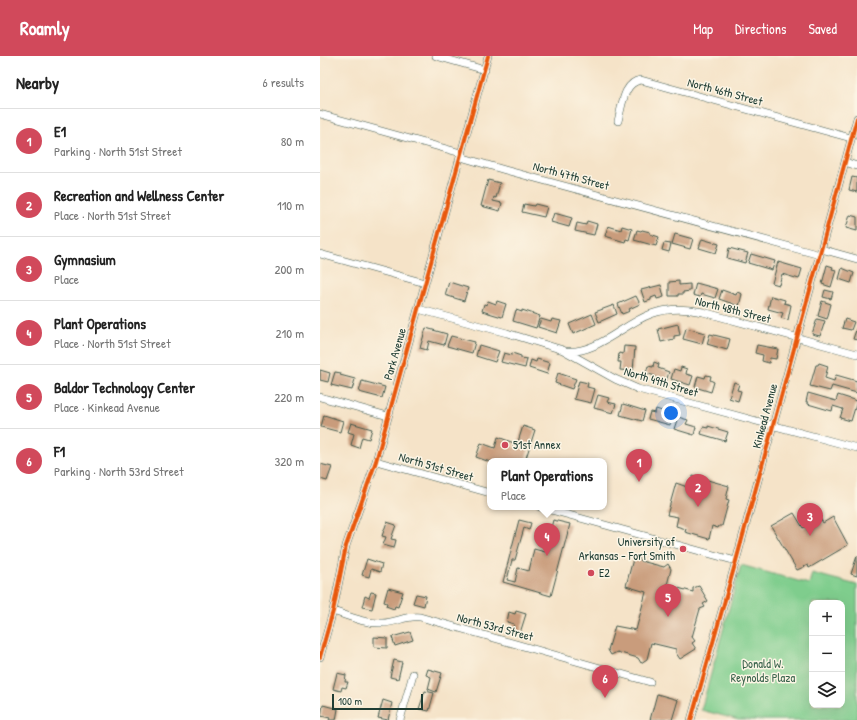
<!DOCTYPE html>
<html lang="en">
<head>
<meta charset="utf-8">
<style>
  :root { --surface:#fff; --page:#f2f2f2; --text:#222; --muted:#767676; --line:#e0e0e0; --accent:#d1495b }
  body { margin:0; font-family:"Patrick Hand",sans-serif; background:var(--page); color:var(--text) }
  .controls { position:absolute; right:12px; bottom:12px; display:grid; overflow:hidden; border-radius:8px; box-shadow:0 4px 16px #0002 }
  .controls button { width:36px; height:36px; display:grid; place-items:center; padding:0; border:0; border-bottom:1px solid var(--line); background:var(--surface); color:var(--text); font:20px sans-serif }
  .scale { position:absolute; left:12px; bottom:10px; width:91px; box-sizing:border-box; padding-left:4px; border:2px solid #1f3d34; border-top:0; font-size:11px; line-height:14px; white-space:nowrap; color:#1f3d34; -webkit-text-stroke:3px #fcf5e5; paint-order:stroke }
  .you { position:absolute; left:351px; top:357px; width:14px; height:14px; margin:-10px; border:3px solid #fff; border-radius:50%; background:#1a73e8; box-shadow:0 0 0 6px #1a73e833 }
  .badge { display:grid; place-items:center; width:26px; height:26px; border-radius:50%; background:var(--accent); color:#fff; font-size:13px; font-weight:700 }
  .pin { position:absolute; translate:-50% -33px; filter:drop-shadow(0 1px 2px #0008) }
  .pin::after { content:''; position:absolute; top:21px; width:14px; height:12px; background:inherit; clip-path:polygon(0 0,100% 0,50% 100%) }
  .popup { position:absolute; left:167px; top:402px; width:120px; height:52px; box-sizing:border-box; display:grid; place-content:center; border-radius:8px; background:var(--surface); filter:drop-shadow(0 1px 3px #0005); font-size:13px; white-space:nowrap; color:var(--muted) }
  .popup b { font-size:15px; color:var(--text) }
  .popup::after { content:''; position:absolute; left:50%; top:100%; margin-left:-8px; border:8px solid transparent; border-top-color:var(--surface) }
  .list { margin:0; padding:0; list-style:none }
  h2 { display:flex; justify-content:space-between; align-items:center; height:52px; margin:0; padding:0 16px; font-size:17px }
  h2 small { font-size:13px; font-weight:400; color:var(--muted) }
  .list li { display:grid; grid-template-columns:26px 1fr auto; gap:12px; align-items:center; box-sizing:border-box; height:64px; padding:0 16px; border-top:1px solid var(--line) }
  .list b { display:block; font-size:15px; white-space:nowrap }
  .list p { margin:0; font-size:13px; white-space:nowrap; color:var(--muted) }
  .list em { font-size:13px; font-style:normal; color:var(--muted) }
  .icon { flex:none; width:22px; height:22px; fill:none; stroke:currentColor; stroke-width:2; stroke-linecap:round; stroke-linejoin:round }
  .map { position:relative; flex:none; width:537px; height:664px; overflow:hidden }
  header { display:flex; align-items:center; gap:24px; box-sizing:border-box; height:56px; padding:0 20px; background:var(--accent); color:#fff }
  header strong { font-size:19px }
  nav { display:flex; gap:22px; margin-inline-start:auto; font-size:14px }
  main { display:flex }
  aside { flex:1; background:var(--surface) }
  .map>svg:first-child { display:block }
  .green { fill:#7fcd8d; stroke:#4f8560; fill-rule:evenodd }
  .building { fill:#c99c7b }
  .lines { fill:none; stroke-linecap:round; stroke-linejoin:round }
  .minor-casing { stroke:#3f564a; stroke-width:8 }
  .minor { stroke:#fff; stroke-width:7 }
  .cycleway-casing { stroke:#fcf5e5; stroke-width:6 }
  .cycleway { stroke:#e8590c; stroke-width:4 }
  .poi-dot { fill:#d1495b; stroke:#fcf5e5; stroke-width:1.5 }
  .labels { text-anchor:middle; stroke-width:3; stroke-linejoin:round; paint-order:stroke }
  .street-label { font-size:12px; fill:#1f3d34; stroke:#fcf5e5 }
  .poi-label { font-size:12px; fill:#1f3d34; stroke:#fcf5e5; text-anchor:start }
  .park-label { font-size:12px; fill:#37614a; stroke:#fcf5e5 }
</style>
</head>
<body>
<header>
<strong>Roamly</strong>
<nav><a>Map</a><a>Directions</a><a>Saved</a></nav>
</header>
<main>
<aside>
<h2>Nearby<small>6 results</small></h2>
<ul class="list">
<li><span class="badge">1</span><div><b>E1</b><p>Parking · North 51st Street</p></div><em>80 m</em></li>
<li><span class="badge">2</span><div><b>Recreation and Wellness Center</b><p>Place · North 51st Street</p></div><em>110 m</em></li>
<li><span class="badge">3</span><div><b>Gymnasium</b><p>Place</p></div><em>200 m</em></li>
<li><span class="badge">4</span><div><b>Plant Operations</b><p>Place · North 51st Street</p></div><em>210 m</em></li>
<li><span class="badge">5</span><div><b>Baldor Technology Center</b><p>Place · Kinkead Avenue</p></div><em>220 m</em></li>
<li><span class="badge">6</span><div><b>F1</b><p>Parking · North 53rd Street</p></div><em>320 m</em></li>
</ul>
</aside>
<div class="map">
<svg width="537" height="664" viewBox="0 0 537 664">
  <rect width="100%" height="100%" fill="#fcf5e5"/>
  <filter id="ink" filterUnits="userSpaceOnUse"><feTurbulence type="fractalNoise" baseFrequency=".025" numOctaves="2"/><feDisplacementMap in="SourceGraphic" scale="8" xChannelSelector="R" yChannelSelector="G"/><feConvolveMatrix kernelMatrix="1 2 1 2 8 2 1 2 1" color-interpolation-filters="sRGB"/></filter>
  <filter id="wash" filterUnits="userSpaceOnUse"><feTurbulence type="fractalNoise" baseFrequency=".012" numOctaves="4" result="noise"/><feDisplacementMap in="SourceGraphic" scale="16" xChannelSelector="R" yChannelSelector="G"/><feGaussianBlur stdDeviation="0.9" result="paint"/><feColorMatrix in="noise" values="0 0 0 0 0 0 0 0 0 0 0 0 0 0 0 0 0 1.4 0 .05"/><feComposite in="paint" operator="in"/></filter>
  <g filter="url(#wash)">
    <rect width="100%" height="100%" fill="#f5e3c8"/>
    <!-- green -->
    <path class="green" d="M421,509L489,528L492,517L537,529V664H419L381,654ZM492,547H522V649H492Z"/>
    <g id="blocks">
      <!-- building -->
      <path class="building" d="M532,121L537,122V136L529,134Z
        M168,124L180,127L176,142L174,141L173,145L182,147L180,155L161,150Z
        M204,148L214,150L215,148L227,151L224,161L202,156Z
        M234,157L252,162L249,171L231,166Z
        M530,159L537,161V175L526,172Z
        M267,165L277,168L274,179L255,175L257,167L266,169Z
        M288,170L301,174L302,170L312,173L309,184L306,183L305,186L285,180Z
        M317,174L321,175L322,174L330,176V178L339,181L336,190L314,184Z
        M355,178L373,183L370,193L352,188Z
        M382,183L399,188L396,197L379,192Z
        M344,187L351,188L349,196L342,194Z
        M409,192L428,197L425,207L407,202Z
        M431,198L455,205L452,214L428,207Z
        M458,206L482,213L479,223L462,218L459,229L452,227Z
        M507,209L513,211L512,213L516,214L511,231L502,228Z
        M522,212L534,217L531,227L519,223Z
        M359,225V229L370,228V235L363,236V238H358V240H349V226Z
        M129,226L148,232L144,245L125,239Z
        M376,227L398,233L395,242L381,238L380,241L373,239Z
        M341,229L344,241L337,243L336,240L331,242V244L325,246L321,234Z
        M402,234L416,239L417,236L422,238L419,250L399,243Z
        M505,234L513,236L511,243L503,241Z
        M316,240L320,248L309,253L310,255L302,258L298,248Z
        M451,240L465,244L464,247L471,249L468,264L461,262L463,257L448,253Z
        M168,245L176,248L177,245L186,248L182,261L162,255L164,248L167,249Z
        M502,245L511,248L507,263L498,260Z
        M294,249L297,258L279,266L275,256Z
        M196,254L202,256V254L220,260L216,272L193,265Z
        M272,258L276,268L253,278L249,268Z
        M221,263L231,266L232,263L241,265L237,277L218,271Z
        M497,263L505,265L500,280L492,278Z
        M525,263L534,266L531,274L522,272Z
        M358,268L360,279L354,280V283L341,286L338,273Z
        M537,271V284L533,283Z
        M106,272L127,278L124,289L109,285L107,294L100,292Z
        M366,272L385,277L382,288L363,283Z
        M390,278L410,283L407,294L387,288Z
        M131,280L155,286L152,297L127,290Z
        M159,289L179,295L175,306L156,300Z
        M437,289L458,293L456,303L450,302L449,307L442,305L443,299L435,297Z
        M304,290L315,291L313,315L300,314L301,306H298L299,297L303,298Z
        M184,297L192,299V297L201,300V302L207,303L205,312L181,306Z
        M217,303L230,307L227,318L209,312L211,304L216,306Z
        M334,306L339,308L338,312L349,316L346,326L340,323L339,326L334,324L335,320L326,317L328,310L333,311Z
        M499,307L508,310L505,322L514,325L516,319L537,325V337L512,330L510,335L490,330L496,309H498Z
        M361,311L367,313L366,318L373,320L370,329L351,323L354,313L360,315Z
        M0,314L10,317L8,326L0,324Z
        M15,316L21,317L20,319L35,323L32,334L11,329Z
        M238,317L256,323L252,333L235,327Z
        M386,319L391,320L390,324L394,326L391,336L375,331L378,320L385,322Z
        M42,325L65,331L62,342L39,336Z
        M259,325L268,327L267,331L275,333L271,347L254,343Z
        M414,326L419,328L417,334L421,335L418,345L409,342Z
        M488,337L516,345L518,339L537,345L531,365L520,362L523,353L513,350L512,355L488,348V346H486Z
        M278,339L289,342L287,346L296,348L293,357L274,352Z
        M303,348L325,355L322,365L300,359Z
        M336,353L342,355V358L352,361L350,369L328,363L330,356L335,357Z
        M4,359L23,365L20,376L1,371Z
        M358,361L368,364L366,368L376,371L374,379L354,373Z
        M31,367L52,373L49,383L42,381L39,392L31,389L34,378L28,376Z
        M203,370L215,374L206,402L213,405L170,406L156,401L161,387L175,392L178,381L194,387L193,391L196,392Z
        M388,370L408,376L405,385L381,378L383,371L388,372Z
        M0,408L12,411L7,425L0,423Z
        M373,420L409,430L406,443L409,444L402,470H399L398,472L392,470L389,483L365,476L366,473L356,470L358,461L347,459L356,427L370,432Z
        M474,457L483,472L500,462L503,467L513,461L528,489L489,512L488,509L477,514L451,470Z
        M199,464L211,467L209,474L204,472L195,504H192L187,524L195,526L198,512L209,515L214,493L225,496L233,464L250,468L231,540L183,526Z
        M67,466L76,469L71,483L76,484L74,492L63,489L66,481L62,480Z
        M318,500L321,505L344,511L348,508L351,513L347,529L373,536V532L379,530L388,545L383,548L385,551L380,553L372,581L375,585L372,587L376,593L360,603L356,597V593L331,587L327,603L321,607L318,602L297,596L291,599L288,594L295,570L316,574L326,536L306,530L313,503Z
        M537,500V520L531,518Z
        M47,503L62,508L60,516L51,513L49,521L42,519Z
        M68,532L83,536L78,551L75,550L74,553L66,550L67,547L64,546Z
        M51,536L56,537L52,553L42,551L45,540L49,542Z
        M96,538L106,540L104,550L93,547Z
        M196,555L206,558L200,577L193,575L194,568L187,566L189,556L195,558Z
        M90,576L93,584L75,590L72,581Z
        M54,581L67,582V592L54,591Z
        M74,604L82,606L78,623L70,621Z
        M108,613L122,617L116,636L108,633L111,621L106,619Z
        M17,617L26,619L25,626H28L26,632L22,631L21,635L13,633Z
        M105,635L114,637L109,655L99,653Z
        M337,638L358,644L352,664H330Z
        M63,644L72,647L68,664L58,662Z
        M3,649L18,653L16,664H9L10,662L1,660Z"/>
    </g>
  </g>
  <g filter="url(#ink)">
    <use href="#blocks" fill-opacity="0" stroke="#3f564a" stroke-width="1"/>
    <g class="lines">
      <!-- minor casing -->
      <g class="minor-casing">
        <path id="minor" d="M116,0L165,14
          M0,58L141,97L144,102L185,114L500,199
          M298,65C302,51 303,26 321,24L531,82
          M525,106L537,110
          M501,193L537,203
          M0,198L105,227
          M98,253L187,277L243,294L295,323L318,333L537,392
          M245,295C276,299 303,268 331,258C348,252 365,252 383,256L537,298
          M0,341L68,360
          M56,405L170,437
          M220,451L416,505
          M13,555C28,560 46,568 62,567C76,567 86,559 100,561L330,626
          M0,601L13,555L26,490L56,405L168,0
          M80,664L93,618
          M371,664L416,505L537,62"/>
      </g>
      <!-- minor -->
      <use href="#minor" class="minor"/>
      <!-- cycleway casing -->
      <g class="cycleway-casing">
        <path id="cycleway" d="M0,601L13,555L26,490L56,405L168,0
          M371,664L416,505L537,62"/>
      </g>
      <!-- cycleway -->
      <use href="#cycleway" class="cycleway"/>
    </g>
  </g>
  <!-- markers -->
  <g class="poi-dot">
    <circle cx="185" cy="389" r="4"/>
    <circle cx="363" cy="493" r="4"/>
    <circle cx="271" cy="517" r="4"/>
  </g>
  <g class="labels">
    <!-- street labels -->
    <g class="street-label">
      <text transform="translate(405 36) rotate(15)" y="4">North 46th Street</text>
      <text transform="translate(251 120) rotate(15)" y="4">North 47th Street</text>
      <text transform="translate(413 254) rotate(14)" y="4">North 48th Street</text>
      <text transform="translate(75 298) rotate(-74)" y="4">Park Avenue</text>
      <text transform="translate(341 326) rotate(17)" y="4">North 49th Street</text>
      <text transform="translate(445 360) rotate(-75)" y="4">Kinkead Avenue</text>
      <text transform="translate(116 411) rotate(16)" y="4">North 51st Street</text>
      <text transform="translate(175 571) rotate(15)" y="4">North 53rd Street</text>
    </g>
    <!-- poi labels -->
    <g class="poi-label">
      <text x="193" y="393">51st Annex</text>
      <text x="355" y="490" text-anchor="end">University of<tspan x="355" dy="14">Arkansas - Fort Smith</tspan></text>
      <text x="279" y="521">E2</text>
    </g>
    <!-- park labels -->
    <g class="park-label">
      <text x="443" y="612">Donald W.<tspan x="443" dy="14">Reynolds Plaza</tspan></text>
    </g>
  </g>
</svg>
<div class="controls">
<button>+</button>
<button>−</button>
<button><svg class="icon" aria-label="layers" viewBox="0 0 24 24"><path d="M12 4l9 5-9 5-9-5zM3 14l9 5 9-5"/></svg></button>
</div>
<div class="scale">100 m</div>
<div class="you"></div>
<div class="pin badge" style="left:319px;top:426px">1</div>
<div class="pin badge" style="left:378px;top:451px">2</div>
<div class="pin badge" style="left:490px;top:480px">3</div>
<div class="pin badge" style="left:227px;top:500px">4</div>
<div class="popup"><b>Plant Operations</b>Place</div>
<div class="pin badge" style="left:348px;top:561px">5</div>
<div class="pin badge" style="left:285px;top:642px">6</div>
</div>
</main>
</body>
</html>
